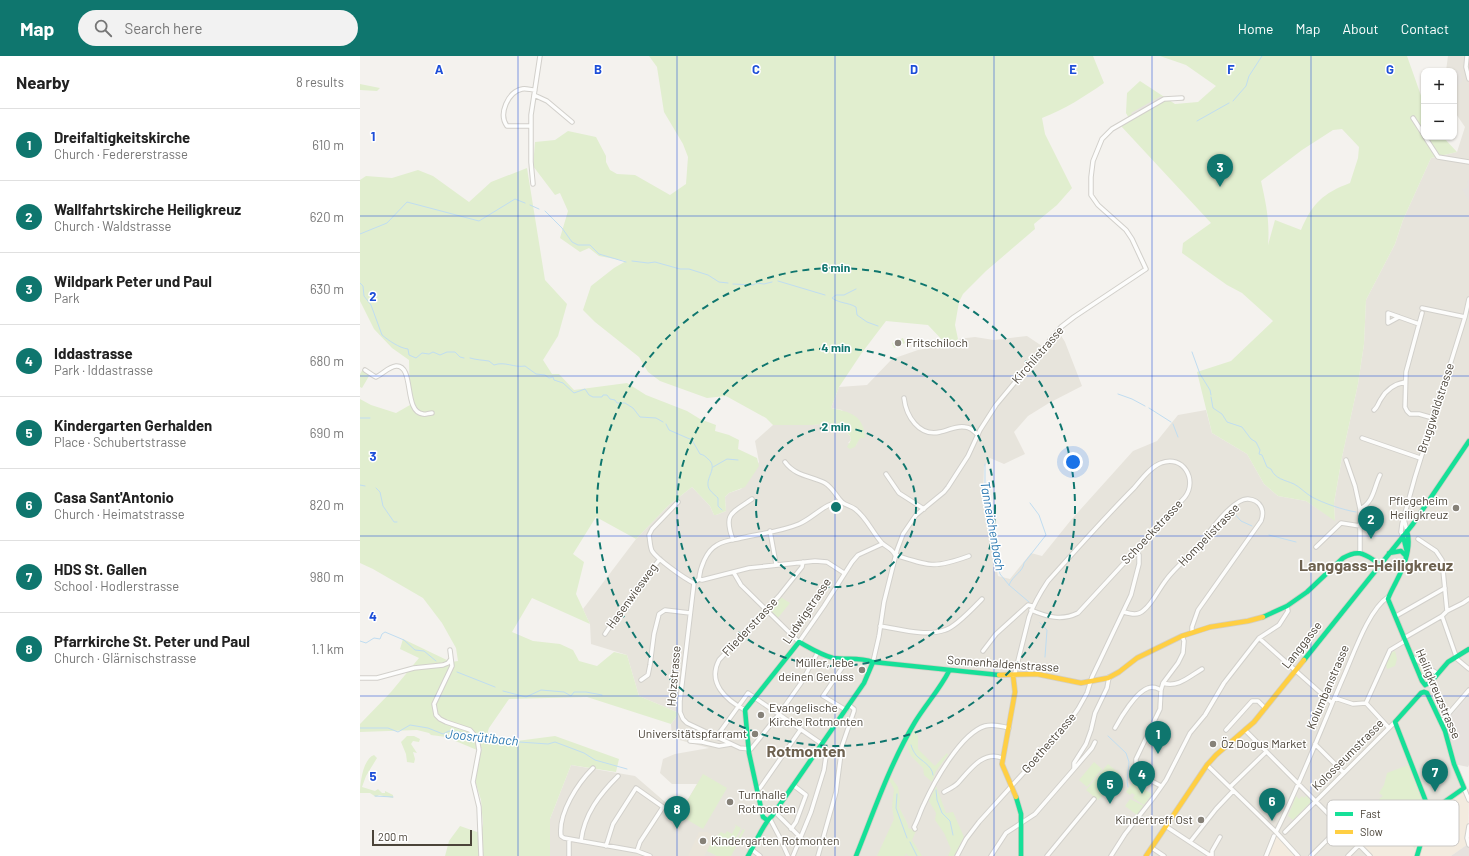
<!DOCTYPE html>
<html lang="en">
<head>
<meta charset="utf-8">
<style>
  :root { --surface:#fff; --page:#f2f2f2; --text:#222; --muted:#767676; --line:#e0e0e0; --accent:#0f766e }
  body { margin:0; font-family:Barlow,sans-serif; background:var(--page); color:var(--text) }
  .controls { position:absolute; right:12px; top:12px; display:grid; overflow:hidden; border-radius:8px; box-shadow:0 1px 3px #0004 }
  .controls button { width:36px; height:36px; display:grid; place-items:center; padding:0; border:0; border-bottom:1px solid var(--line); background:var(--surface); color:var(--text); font:20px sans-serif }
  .scale { position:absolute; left:12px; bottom:10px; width:100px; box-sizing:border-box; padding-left:4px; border:2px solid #4b4439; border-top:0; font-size:11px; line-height:14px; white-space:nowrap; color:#4b4439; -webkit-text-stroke:3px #fff; paint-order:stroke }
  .you { position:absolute; left:713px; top:406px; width:14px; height:14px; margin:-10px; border:3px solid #fff; border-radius:50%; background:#1a73e8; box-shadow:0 0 0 6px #1a73e833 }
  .badge { display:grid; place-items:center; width:26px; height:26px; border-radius:50%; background:var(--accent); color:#fff; font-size:13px; font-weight:700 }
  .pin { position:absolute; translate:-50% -33px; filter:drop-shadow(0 1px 2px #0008) }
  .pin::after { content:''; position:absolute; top:21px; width:14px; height:12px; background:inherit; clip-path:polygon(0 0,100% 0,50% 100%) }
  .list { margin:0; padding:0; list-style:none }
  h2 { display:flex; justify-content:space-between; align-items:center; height:52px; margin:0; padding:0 16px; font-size:17px }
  h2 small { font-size:13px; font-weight:400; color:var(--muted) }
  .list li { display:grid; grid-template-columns:26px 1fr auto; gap:12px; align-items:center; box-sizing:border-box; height:72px; padding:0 16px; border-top:1px solid var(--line) }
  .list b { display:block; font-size:15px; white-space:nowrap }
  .list p { margin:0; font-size:13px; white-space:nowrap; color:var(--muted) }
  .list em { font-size:13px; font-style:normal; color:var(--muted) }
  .icon { flex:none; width:22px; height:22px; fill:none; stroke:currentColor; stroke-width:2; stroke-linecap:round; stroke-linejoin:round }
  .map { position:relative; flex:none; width:1109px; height:800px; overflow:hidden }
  header { display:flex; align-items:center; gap:24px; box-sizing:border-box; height:56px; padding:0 20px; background:var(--accent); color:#fff }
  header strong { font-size:19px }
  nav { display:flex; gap:22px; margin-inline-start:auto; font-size:14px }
  .search { width:280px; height:36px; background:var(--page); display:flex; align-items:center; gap:10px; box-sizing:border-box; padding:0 14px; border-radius:22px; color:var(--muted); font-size:15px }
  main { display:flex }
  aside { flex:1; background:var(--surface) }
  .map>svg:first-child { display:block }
  .residential { fill:#e7e4dc }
  .commercial { fill:#f3ebdf }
  .industrial { fill:#e6e2de }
  .education { fill:#eae5da }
  .green { fill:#e1eecf; fill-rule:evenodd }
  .parking { fill:#e6e3df }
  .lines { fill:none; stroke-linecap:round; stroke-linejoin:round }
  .stream { stroke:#c0ddf1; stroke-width:1 }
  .street-casing { stroke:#d2d0cb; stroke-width:5.5 }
  .fast-casing { stroke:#d3cfc5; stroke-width:6 }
  .slow-casing { stroke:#d3cfc5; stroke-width:6 }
  .street { stroke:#fdfdfc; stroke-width:3.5 }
  .fast { stroke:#16e098; stroke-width:4.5 }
  .slow { stroke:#ffcf43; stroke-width:4.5 }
  .grid { fill:none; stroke:#1d4ed8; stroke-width:1; stroke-opacity:0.55 }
  .ring { fill:none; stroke:#0f766e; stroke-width:2; stroke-dasharray:7 5 }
  .poi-dot { fill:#868178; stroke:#fff; stroke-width:1.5 }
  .labels { text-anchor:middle; stroke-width:3; stroke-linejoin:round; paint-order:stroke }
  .poi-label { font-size:12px; fill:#4b4439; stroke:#fff; text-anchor:start }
  .street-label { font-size:12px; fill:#4b4439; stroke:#fff }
  .water-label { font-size:13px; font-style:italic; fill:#2e7ab2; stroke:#fff }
  .district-label { font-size:16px; font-weight:bold; fill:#6e6250; stroke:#fff }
  .key { fill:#fff; stroke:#c9c7c4; stroke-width:1 }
  .key-label { font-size:11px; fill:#4b4439 }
  .grid-label { font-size:13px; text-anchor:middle; font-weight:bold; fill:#1d4ed8; stroke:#fff; stroke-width:3; stroke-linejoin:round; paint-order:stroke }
  .centre { fill:#0f766e; stroke:#fff; stroke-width:2 }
  .ring-label { font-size:12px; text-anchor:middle; font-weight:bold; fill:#0f766e; stroke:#fff; stroke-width:3; stroke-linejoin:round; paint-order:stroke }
</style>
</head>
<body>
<header>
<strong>Map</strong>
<div class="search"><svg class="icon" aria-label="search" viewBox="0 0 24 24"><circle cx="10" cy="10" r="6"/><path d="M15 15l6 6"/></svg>Search here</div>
<nav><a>Home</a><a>Map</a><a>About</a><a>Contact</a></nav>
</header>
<main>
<aside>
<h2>Nearby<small>8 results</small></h2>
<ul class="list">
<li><span class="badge">1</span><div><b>Dreifaltigkeitskirche</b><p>Church · Federerstrasse</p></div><em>610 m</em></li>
<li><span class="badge">2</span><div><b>Wallfahrtskirche Heiligkreuz</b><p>Church · Waldstrasse</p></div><em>620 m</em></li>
<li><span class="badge">3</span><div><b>Wildpark Peter und Paul</b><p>Park</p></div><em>630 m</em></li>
<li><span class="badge">4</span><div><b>Iddastrasse</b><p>Park · Iddastrasse</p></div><em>680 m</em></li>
<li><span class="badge">5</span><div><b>Kindergarten Gerhalden</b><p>Place · Schubertstrasse</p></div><em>690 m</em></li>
<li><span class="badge">6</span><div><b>Casa Sant'Antonio</b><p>Church · Heimatstrasse</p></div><em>820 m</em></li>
<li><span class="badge">7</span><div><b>HDS St. Gallen</b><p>School · Hodlerstrasse</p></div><em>980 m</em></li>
<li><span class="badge">8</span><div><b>Pfarrkirche St. Peter und Paul</b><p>Church · Glärnischstrasse</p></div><em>1.1 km</em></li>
</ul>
</aside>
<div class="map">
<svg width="1109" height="800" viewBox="0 0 1109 800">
  <rect width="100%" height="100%" fill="#f4f2ee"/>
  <!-- residential -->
  <path class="residential" d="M1088,0H1109V634L1080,666L1104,732L1063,779L1055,793L1036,774L1010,800H190V763L211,709L275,720L319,758L337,728H312L300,717L303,703L315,698L349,692L312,682L311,668L319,657L279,640L267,599L231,588L230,568L223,553L276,483L309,449L332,431L350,450L354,459H356L366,455L365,441L369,437L381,433L399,406L395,385L413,369H453L471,366L485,372L486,376L490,380L491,384L488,387L496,389L499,382L482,354L471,352L479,331L507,329L532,303L558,294L585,290L597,286L598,283L615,281L634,284L667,280L682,290L697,273L705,286L722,330L689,347L668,360L654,376L665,398L644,408L630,402L624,411L623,441L638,520L650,523L671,497L682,500L711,464L773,395L797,385L818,359L846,354L852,377L887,398L904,428L918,440L946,445L975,464L974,447L982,401L998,328L1004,288L1006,244L1035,188L1043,164L1071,102L1097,96L1105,71L1094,55V15H1086Z"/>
  <!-- commercial -->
  <path class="commercial" d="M1104,732L1109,733L1108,788L1091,800H1010L999,789L1026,762L1055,792L1058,781L1063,778L1070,756Z
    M916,776L938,800H906Z"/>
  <!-- industrial -->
  <path class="industrial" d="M1109,634V709L1108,711L1094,708L1080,665Z
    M1109,777V800H1091L1108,788Z"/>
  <!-- education -->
  <path class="education" d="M339,776H347L354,780L344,800H328Z"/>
  <!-- green -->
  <path class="green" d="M289,0H733L744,27C724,41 705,53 682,62L685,78L712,132L697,149L674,168L675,173L626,215L603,238L599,246L595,269L598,283L597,286L585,290V287L568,269L526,265L501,298L479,331L471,352C490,356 504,359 505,382H500L495,391L490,393L487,391L491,384L490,380L486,376L485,372L471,367L453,369H413L406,362L366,340L347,342L300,325L288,316L279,301L235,266L223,254L231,230L254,212L266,205L239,200L229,192L220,196L200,182L208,155L200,137L195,139L173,110L175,86L195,84L208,75L236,81L246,100V106L250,114L257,118L275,119L310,139L326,128L328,101L323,88L304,56L297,11Z
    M800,0H1047L1064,48V81H1083L1097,96L1071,102L1043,164L1035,188L1006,244L1004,288L998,328L982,401L974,447L975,465L946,445L918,440L904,428L887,398L852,377L837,316L871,305L913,265L882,237L867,229L822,197L823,187L851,167L761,70L770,64L766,57L767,37L780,25L815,48L838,46L856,30L826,9ZM982,73L999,91L998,102L990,127C963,137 952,148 941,174L915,164L908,189C910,166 906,147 901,125L942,94L973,74Z
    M0,28L20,32L17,35L0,34Z
    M167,112L185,224L207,248L198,280L183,304L192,318H199L214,334L267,327L286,339L327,355L340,363L356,369L355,375L369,379L379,384L378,393L397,402L399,410L385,431L369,437L365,441L366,455L356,459H354L350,450L332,431L309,449L276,483L236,461L213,498L224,506L216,538L230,568L172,542L152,576L173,585L200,588L213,594L219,605L237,610L254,596L267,599L279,640L319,657L311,668L227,641L149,643L129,672L128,675V677L149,686L195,680L259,703L256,716L211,709L190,763V800H122L121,777L123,768L121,744L116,728V718L122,692L117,694L86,681L71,679L69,677L57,674L0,676V668L31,636L59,602L40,593L43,583L91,606L98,605L96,592L82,567L63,542L13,513L0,507V343L11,349L36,357L50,349L49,304L32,292L14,273L0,245V124L6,120L32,122L58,114L73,120L109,146L131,126Z
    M543,282L545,287L534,292L532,287Z
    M3,313L9,318V320L2,332L0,331V318Z
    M419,540L430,547L417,563L406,553Z
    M1035,595L1037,603L1035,610L1027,613L1026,609L1030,597Z
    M1057,606L1074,618L1070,624H1065Z
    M555,673L558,681V693L575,710L587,697L588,699L576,715L572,726L564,719L563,712L551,700L546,688Z
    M47,680H54L60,683L59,686L53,685L51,688L57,697L53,696L55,703L54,707L47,706L46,698L41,686Z
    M14,699L17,702L6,720L2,731L15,735L18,733L22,737H25V735L33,739V742L19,739L16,741L10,737H0C0,727 3,703 14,699Z
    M734,706L742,713L727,731L719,724Z
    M748,708L761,719L738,744L726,734Z
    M1048,709L1063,747L1064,759L1055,793L1026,762L1031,756L1029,754L1024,759L1015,749L1020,745L1025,749L1019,743L1023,740L1019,737L1024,729L1027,717Z
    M343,718L367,732L343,773L319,759Z
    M530,720L538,731L540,743L539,751L548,769V772L556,775L552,784L562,800H548L546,797L545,800H517L534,763L532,751L534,733L529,724Z
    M773,726L792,738L784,749L773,742L775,739L772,737L770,739L766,736Z
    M576,730L586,757L593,756L604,781L594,800H588L591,793L584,777L575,764L576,757L569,745Z
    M947,739L952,745L933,764L928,760L936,740L939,743L942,740L944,742Z
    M770,743L784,750L777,759L765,750Z
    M374,768L381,772L374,786L372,785L370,789L373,791L383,773L385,774L371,800H357L347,795L354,780L356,781L361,776L365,778L367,775L372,778L376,770Z
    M100,770L120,777L121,800H85L89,785Z"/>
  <!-- parking -->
  <path class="parking" d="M1097,14L1100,15L1102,25L1099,29L1094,31V15H1090Z
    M801,40L802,42L773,59L771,57Z
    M1108,123H1109V145L1102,133L1107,132Z
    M1109,638V641L1087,668L1085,666Z"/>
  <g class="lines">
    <!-- stream -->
    <path class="stream" d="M873,45L886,30L889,20L902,0
      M837,65L869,47
      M170,149L179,153
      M185,155L202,172L212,186L218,189H230L239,198L266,206
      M0,178L27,167L47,146L119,165L155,143L165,147
      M272,205L288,207L295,206L320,213H329L348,219L359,226L368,227
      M418,225L465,239
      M0,227L3,230L4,240L11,249L22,279C28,284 39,292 48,293L49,299L56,302L62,297L69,298L73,296L80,299L87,296H95L100,301L104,302
      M373,228L393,229L397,227L404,228L412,226
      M496,233L484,239H476L472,242C481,248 487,246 496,251L497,259L507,266L518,270
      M832,296L840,318L850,334L851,339
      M110,302C117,304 122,304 129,305L134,309C145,305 154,312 165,310L176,318L185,319L189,322L193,321L194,324L203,327L214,337L225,333L229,339L233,341H242L243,339H247L250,343L255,344L257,347H265L273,352L280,361L296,362L303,366
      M758,338L772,343L785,350
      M851,341L853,352L862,358L867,366L882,371L891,383L896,386L900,394L899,398L902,399L907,411L911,413C915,423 925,424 934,428C940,431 945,437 952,441C963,447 983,454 996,456
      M789,352L811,366
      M0,362H10
      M306,368L309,374L332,384L340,398C344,399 345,400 348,403C358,411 347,420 348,429C348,434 354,438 358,442V450L362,454
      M813,368L818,381
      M625,408V437L637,485V505L640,518L649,529L669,546
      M353,411L367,403L378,404
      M0,429L5,430
      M16,432L20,436L23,450L34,466H37
      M873,456L881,465L892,470
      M909,479L936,486
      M649,529C653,519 663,516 664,507L686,479L679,459L670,447
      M680,567L687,574L685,601
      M0,585L6,587L14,582L20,583L22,578L25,576L44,584L55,594L64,595L76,605
      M97,616L135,631
      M143,635L166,641L181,634L204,636L211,640L214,636H226L242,639
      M0,672H28L38,676L50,669L68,672L83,678L89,675L113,678
      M116,679L132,680L145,685L188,688L195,686L224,697L235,704L267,713
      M748,680L766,697L769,706L767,725L768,731
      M551,689C552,693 554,696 556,699C561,705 572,709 573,719
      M576,734L577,744L582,757L590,765L593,779
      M537,738L536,752L547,782
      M15,740L33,741
      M550,786L557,800"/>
    <!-- street casing -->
    <g class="street-casing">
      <path id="street" d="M1107,0L1106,11L1109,23
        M174,39L187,45L212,66
        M1053,62L1064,79
        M171,70H147C138,58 148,36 162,33C166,32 171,34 175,34
        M1065,81L1078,101L1109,106
        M173,128L171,106V59L180,0
        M1062,252L1105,261
        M1062,257L1046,316L1045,351L1047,355L1050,358H1059L1073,362
        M1039,261L1028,267V257L1059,268
        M5,314L14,320L16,321C23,318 28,311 36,310C55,309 43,356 63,358C65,359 69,357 72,357
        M544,342C546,360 559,381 580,376C588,375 596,369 605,371C610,371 614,375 618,379
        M1014,354C1018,351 1018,347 1021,343C1026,334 1035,328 1045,326
        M1002,382L1060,402
        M986,404L995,430L1000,453V497
        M425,406C435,420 451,420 465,427C473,432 476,440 482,446C485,449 491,450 495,453C507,462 512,476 522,487C526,491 533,493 535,499C570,510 573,513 609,500
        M526,418L539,437L564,453
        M318,446L292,473L289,479C290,484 290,491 292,495C297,503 325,523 334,527
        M1000,453C1014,446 1014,431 1020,419
        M1044,463L1047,475
        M410,475L416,508
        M1043,480L1041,476L1042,468L1055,421L1105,261L1109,243
        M1058,483L1076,495L1082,504L1087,555
        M373,484C363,457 372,457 392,443
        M956,491L981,467L1000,470
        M374,517L381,529L439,586L464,550L492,506L498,499L522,488
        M339,523L334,527L320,645V656L323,663L327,667L380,692L391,693L419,658L441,627L458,596
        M339,523C340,512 346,495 357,489C363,485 370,484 377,483C397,478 420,476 439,468C455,461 465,446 482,446
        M339,523L342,524L389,512L455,505L467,506L484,517
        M764,556C771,558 778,560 784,554C792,548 799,533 806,524C814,513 826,503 836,493C846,481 872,442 888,443C901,444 905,455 901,465L838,554L832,571V576
        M1036,560L1085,532
        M1082,560L1097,603L1109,613
        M520,570C540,573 565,581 585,574C596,571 614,551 622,543
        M245,578L253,566L267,550L281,527L300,503
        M899,582L972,647
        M1044,582L1082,560L1087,555L1103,547L1109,543
        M90,594L92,610L74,648L76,659L80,663L86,666L110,674L117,682L119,694L113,726L119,751L121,800
        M623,595L636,578L668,549L672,550
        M1052,601L1078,618
        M513,606L519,580L524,546L537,494L543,478L556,459L584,436L588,431L608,400L620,374L636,349L701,271L714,261L786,213L772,183L766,174L738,149L731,139V121L733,105L742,83L752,73L804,43L822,42
        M653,619L655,617L669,561C674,547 680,537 688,525C716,494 744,462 774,432C781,424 790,411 801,407C823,398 838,424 825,441L718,557C702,565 687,561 671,554
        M0,622H17L54,612L83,609L88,607L91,603
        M281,624L288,619L290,609L294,578L299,558L305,554L330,557
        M803,627C818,632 830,620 842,613
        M975,642L993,648L1006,647
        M385,654C366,644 347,627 359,604L419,540L442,511L443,506
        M486,654L463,640L488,603
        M1080,665L1084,663L1109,634
        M755,672C761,661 776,636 788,632C793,630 797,632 801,634
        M1029,672L1006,647L1030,594L1045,585
        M866,674L892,645H898L905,652
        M885,674L1010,800
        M357,680L388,637L462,688
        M330,685L342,686L359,690L371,688
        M955,688L984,717
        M847,709L916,776L938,800
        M233,712C218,727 198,757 201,780L204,782L277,795L290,800
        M714,713L732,692L735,686
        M801,730L780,719L776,712V703L800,653L801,634L803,627L818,607L823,597L824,585L822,580
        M870,731L906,696
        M1104,732L1109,744
        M397,733L400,732L441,673
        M584,736C589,733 594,731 598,727C609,715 623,694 642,702
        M415,756L441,782
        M410,763L420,782L428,800
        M1109,770L1107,782L1109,789
        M807,771L851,800
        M431,773L436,766L446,739L433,729
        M555,773L554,771C558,764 560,756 564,748C574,726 601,677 625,670C633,668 641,670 649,672
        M916,776C941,726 961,673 983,622C993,600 1008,554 1028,541
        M925,776L1035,666
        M209,783V800
        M221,785C224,758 240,738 258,720
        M830,786L856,753L873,735
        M246,790L253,768L276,732L303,751L280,786L277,795
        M792,792L804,800
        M391,793L400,800
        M433,800L451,756L464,714L466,700L464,692L461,690
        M458,800L476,736L482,690L494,655V653L489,649
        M597,800L606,783L619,766L706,670L718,653L727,637L732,621L771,539L779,508V499L776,493
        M631,800L646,777L675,758L714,713V707L726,688L731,674L735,657L747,632L749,621
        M687,800L734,743
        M751,800L765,778L794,741L806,724L830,677L845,659L864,627L899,582L919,569L928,555L927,550
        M852,800V795L860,781
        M906,800L914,780
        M951,800L997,754
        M988,800L1026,762"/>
    </g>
    <!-- fast casing -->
    <g class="fast-casing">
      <path id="fast" d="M1047,475C1052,492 1044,511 1036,526C1033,532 1030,537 1028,543L1062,625L1065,629
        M1043,480L1047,496
        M1029,497L1041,495L1046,500
        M903,561L927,550L947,536L983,502C1000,492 1005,499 1020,508
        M944,604L1053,468L1109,385
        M1065,629L1070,627L1088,606L1109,593
        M1064,636L1061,637L1035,666L1070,756
        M656,741L661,758V800
        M407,764L403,761L389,697L385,654L439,586C450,592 461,599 473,602C486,604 500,601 513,606L639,619
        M388,800C394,790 404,766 412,760L504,627L513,606
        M496,800C514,755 530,708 555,666C566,648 580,633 589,615
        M1057,800L1070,756L1104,732L1094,708L1085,675L1067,637L1064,636"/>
    </g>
    <!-- slow casing -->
    <g class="slow-casing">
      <path id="slow" d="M639,619L677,618L721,627L748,622L759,616L777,602L822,580L850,571L888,565L903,561
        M653,619L655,636L642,708L656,741
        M786,800L847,709L856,699L894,666L944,604"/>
    </g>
    <!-- street -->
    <use href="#street" class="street"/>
    <!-- fast -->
    <use href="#fast" class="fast"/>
    <!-- slow -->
    <use href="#slow" class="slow"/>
  </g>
  <!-- grid -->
  <path class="grid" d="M158,0V800M317,0V800M475,0V800M634,0V800M792,0V800M951,0V800M0,160H1109M0,320H1109M0,480H1109M0,640H1109"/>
  <!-- distance rings -->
  <g class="ring">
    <circle cx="476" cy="451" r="80"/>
    <circle cx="476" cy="451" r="159"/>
    <circle cx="476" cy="451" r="239"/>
  </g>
  <!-- markers -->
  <g class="poi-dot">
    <circle cx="538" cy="287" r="4"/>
    <circle cx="1096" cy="452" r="4"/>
    <circle cx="502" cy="614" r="4"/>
    <circle cx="401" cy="659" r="4"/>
    <circle cx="395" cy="678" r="4"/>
    <circle cx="853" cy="688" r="4"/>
    <circle cx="370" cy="746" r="4"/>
    <circle cx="841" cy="764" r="4"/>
    <circle cx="343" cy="785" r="4"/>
  </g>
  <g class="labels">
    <!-- poi labels -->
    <g class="poi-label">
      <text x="546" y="291">Fritschiloch</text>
      <text x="1088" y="449" text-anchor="end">Pflegeheim<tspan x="1088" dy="14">Heiligkreuz</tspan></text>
      <text x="494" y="611" text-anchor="end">Müller, lebe<tspan x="494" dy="14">deinen Genuss</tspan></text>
      <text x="409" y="656">Evangelische<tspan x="409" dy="14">Kirche Rotmonten</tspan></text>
      <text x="387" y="682" text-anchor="end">Universitätspfarramt</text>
      <text x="861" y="692">Öz Dogus Market</text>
      <text x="378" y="743">Turnhalle<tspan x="378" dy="14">Rotmonten</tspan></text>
      <text x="833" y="768" text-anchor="end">Kindertreff Ost</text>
      <text x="351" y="789">Kindergarten Rotmonten</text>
    </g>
    <!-- street labels -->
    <g class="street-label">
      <text transform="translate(678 299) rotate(-49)" y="4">Kirchlistrasse</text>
      <text transform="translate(1076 352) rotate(-72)" y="4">Bruggwaldstrasse</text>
      <text transform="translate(792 476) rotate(-47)" y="4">Schoeckstrasse</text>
      <text transform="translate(849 479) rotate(-46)" y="4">Hompelistrasse</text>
      <text transform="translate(272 540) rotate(-54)" y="4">Hasenwiesweg</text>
      <text transform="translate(447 555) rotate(-56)" y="4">Ludwigstrasse</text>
      <text transform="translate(390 571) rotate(-47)" y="4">Fliederstrasse</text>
      <text transform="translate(942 589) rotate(-52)" y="4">Langgasse</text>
      <text transform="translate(643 608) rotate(4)" y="4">Sonnenhaldenstrasse</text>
      <text transform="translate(314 620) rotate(-85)" y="4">Holzstrasse</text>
      <text transform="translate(968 631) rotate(-67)" y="4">Kolumbanstrasse</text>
      <text transform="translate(1078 638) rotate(67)" y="4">Heiligkreuzstrasse</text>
      <text transform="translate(689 687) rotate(-49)" y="4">Goethestrasse</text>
      <text transform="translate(988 699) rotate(-45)" y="4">Kolosseumstrasse</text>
    </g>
    <!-- water labels -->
    <g class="water-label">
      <text transform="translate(633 470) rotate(80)" y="5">Tanneichenbach</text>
      <text transform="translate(122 681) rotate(6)" y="5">Joosrütibach</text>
    </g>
    <!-- district labels -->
    <g class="district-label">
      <text x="1016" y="515">Langgass-Heiligkreuz</text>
      <text x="446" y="701">Rotmonten</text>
    </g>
  </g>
  <!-- legend -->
  <rect x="967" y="744" width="132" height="46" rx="6" class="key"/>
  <rect x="975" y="756" width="18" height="4" fill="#16e098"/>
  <rect x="975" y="774" width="18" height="4" fill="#ffcf43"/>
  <g class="key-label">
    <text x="1000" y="762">Fast</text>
    <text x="1000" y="780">Slow</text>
  </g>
  <g class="grid-label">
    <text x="79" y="18">A</text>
    <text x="238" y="18">B</text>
    <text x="396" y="18">C</text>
    <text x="554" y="18">D</text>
    <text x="713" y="18">E</text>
    <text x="871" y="18">F</text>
    <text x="1030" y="18">G</text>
    <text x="13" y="85">1</text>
    <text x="13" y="245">2</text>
    <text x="13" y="405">3</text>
    <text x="13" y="565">4</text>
    <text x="13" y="725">5</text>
  </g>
  <circle cx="476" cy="451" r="6" class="centre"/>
  <g class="ring-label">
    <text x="476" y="216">6 min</text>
    <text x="476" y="296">4 min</text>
    <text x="476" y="375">2 min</text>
  </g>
</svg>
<div class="controls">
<button>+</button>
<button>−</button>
</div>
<div class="scale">200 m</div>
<div class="you"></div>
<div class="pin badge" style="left:798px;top:698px">1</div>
<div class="pin badge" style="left:1011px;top:483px">2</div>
<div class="pin badge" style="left:860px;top:131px">3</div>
<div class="pin badge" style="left:782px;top:738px">4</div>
<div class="pin badge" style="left:750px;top:748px">5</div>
<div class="pin badge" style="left:912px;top:765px">6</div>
<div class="pin badge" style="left:1075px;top:736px">7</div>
<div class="pin badge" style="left:317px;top:773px">8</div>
</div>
</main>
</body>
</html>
